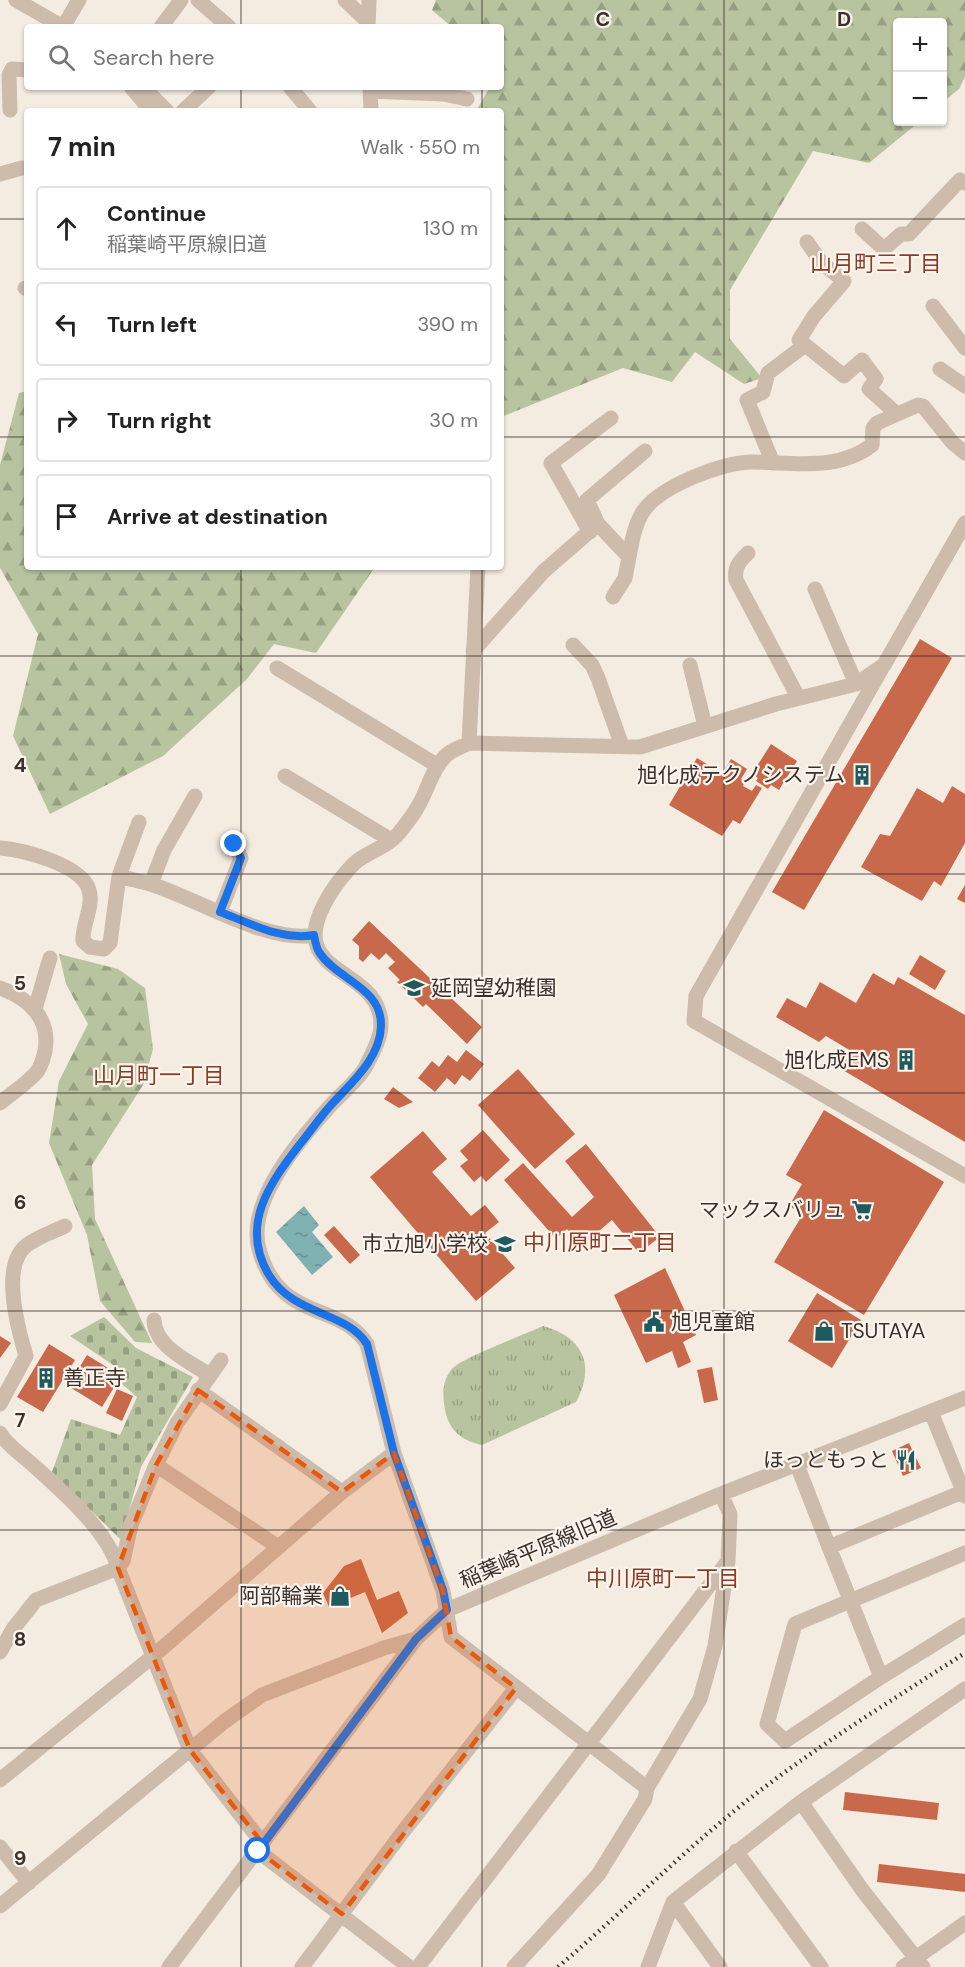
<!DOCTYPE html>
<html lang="en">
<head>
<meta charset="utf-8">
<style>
  :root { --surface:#fff; --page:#f2f2f2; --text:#222; --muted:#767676; --line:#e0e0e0 }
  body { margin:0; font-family:"DM Sans","Noto Sans JP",sans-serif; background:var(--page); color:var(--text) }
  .controls { position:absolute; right:18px; top:18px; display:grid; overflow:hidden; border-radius:6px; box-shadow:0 2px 4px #0004 }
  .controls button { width:54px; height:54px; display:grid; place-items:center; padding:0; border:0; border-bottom:2px solid var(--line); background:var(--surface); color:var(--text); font:30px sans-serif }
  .stop { position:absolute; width:18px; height:18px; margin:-14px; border:4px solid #1a73e8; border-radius:50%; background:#fff }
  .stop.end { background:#1a73e8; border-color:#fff; box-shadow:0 2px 6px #0008 }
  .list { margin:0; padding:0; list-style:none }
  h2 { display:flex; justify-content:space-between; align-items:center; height:78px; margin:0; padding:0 24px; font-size:26px }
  h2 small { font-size:20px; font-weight:400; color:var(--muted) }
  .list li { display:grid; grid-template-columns:39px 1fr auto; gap:18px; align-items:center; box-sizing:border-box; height:84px; margin:0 12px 12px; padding:0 12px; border:2px solid var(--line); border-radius:6px }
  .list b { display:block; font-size:22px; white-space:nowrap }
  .list p { margin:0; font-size:20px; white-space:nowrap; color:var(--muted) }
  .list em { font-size:20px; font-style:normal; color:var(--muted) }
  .icon { flex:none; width:33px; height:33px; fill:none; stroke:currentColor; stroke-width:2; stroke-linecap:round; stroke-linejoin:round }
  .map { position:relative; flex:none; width:965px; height:1967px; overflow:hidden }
  .search { position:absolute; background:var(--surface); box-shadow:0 2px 4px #0004; left:24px; top:24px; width:480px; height:66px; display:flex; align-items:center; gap:15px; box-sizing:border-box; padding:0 21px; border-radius:6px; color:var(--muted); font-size:22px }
  .panel { position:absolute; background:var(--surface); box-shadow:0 2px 4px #0004; left:24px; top:108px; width:480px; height:462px; border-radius:6px }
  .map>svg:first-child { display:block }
  .forest { fill:url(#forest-firs) }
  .cemetery { fill:url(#cemetery-stones) }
  .park { fill:url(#park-tufts) }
  .water { fill:url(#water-ripples) }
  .building { fill:#c8694b }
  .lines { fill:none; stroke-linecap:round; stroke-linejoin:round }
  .minor { stroke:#cdbbac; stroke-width:15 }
  .rail { stroke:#3b302b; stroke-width:4.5; stroke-dasharray:1.5 4.5; stroke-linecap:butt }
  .route { stroke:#1a73e8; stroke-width:8 }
  .marked { fill:#e8590c; fill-opacity:0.2; stroke:#e8590c; stroke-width:4.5; stroke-dasharray:12 8; stroke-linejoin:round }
  .grid { fill:none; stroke:#3b302b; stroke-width:1.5; stroke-opacity:0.55 }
  .labels { text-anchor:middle; stroke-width:4.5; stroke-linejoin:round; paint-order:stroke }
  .poi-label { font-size:21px; fill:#3b302b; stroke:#fbf5ee; text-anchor:end }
  .street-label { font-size:21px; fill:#3b302b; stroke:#fbf5ee }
  .neighbourhood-label { font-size:22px; fill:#8c3b22; stroke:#fbf5ee }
  .grid-label { font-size:20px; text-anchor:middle; font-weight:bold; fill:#3b302b; stroke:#fbf5ee; stroke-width:4.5; stroke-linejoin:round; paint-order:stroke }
</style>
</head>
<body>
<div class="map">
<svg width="965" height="1967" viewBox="0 0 965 1967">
  <defs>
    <pattern id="forest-firs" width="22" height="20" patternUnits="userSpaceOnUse" patternTransform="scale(1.5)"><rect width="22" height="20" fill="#b8c4a0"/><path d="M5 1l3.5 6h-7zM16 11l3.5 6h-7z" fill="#97a083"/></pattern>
    <pattern id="cemetery-stones" width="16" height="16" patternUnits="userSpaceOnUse" patternTransform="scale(1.5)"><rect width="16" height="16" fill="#b8c4a0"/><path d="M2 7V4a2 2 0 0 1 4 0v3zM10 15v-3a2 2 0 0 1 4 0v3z" fill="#97a083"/></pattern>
    <pattern id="park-tufts" width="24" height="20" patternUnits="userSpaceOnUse" patternTransform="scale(1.5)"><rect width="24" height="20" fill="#b8c4a0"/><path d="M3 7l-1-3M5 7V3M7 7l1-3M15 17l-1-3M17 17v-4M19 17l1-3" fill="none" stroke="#97a083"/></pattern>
    <pattern id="water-ripples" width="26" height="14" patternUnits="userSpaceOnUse" patternTransform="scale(1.5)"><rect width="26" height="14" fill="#7fb0b2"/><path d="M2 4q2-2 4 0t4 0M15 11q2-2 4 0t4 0" fill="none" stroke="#699091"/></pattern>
  </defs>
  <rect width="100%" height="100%" fill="#f4ebe1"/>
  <!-- forest -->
  <path class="forest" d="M436,0H965V77L959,89L943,102L942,22H898V122H919L869,163L813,151L730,290V339L762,378L744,384L695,352L672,382L623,368L501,417V111H476L490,87H501V27H452L432,10Z
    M27,391V567H375L316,653L274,644L247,679L163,756L50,814L13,736L38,634L0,568V465L19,393Z
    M59,954L118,969L145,988L153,1049L143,1085L92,1165L95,1219L152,1343L135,1342L100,1301L87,1235L49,1143L59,1081L88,1024L66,984Z"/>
  <!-- cemetery -->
  <path class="cemetery" d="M104,1317L136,1348L193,1377L141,1467L121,1540L52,1472L71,1419L120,1435L137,1397L122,1384L125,1373L70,1336Z"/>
  <!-- park -->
  <path class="park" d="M543,1326C583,1337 596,1365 576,1402L482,1445C464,1441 451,1433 446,1414C442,1398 441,1379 454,1367C465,1357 526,1334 543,1326Z"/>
  <!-- water -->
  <path class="water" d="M304,1206L319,1225L312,1232L333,1257L312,1275L276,1232Z"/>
  <!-- building -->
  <path class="building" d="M920,639L952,658L804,910L772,892Z
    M771,744L797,761L779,790L771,785L768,789L756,781L758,778L752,774Z
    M697,758L723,774L731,759L747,769L741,779L745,781L743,786L752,791L756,785L762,788L740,824L733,820L722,836L669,805Z
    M952,786L965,794V843L941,886L934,881L922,901L861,867L880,834L890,836L917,788L943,803Z
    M965,885V903L957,899Z
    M369,921L482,1027L467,1044L426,1004L423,1007L397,982L400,980L388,968L395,962L386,953L379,960L371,953L363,962L359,959V946L352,940Z
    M920,955L946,971L935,990L909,974Z
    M873,973L894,985L898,977L965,1015V1142L841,1069L851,1051L826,1036L819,1042L776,1017L787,998L806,1008L820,982L856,1003Z
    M466,1050L484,1064L470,1081L462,1075L455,1085L447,1078L435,1092L418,1078L432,1061L439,1067L448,1055L457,1062Z
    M518,1069L575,1134L535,1169L478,1105Z
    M393,1087L413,1102L399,1108L384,1099Z
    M824,1110L944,1182L864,1315L774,1262L803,1214L789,1206L802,1184L786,1175Z
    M483,1130L510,1160L486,1182L481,1176L474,1182L460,1166L468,1160L460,1151Z
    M423,1131L447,1159L432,1172L471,1216L485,1205L499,1222L485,1233L515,1268L476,1301L370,1177Z
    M586,1144L660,1237L639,1253L612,1220L581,1246L567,1229L556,1239L504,1180L523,1163L572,1217L594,1197L565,1161Z
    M334,1226L360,1255L350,1264L324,1235Z
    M665,1268L696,1335L683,1342L691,1362L678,1368L672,1351L646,1363L614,1295Z
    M817,1293L861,1320L832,1368L788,1341Z
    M0,1336L11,1343L0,1358Z
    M49,1344L75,1360L43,1412L17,1397Z
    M87,1355L121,1376L102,1407L68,1386Z
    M712,1367L718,1400L704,1403L697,1370Z
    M117,1389L133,1396L122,1421L106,1413Z
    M909,1443L921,1468L903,1476L892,1451Z
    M361,1559L377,1600L399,1591L408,1613L382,1633L365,1592L329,1607L323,1593L344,1566Z
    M845,1792L939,1803L937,1820L843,1810Z
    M879,1864L965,1874V1892L877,1882Z"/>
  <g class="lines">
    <!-- minor -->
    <path class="minor" d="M16,0L63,27
      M198,0L229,27
      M345,0L367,21
      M63,27L79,0
      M161,27L181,0
      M368,27L369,0
      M131,87L151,111
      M143,87L167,111
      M290,87L310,111
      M370,87L371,111
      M370,91L443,94L467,99
      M10,110L9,75L12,69L27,70
      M183,111L209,87
      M0,174L22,168
      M862,229L884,249L901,234H909L960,180L965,183
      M807,242L821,262L844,281L814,316L799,340L844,376L862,360L876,379L869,389L897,414
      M25,288L27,289
      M933,306L965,348
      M940,369L965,386
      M773,463L747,400L763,392L768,373L805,345
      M598,524L587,500L645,451
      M590,532L551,463L611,418
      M748,553C739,562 734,567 736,580L798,697
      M815,589L856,684
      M613,597L625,578L629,557
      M573,645L592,665L598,678L622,746
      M473,651L544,571L598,524L629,557C632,541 634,527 642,513C658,487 722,462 752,462C793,462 837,472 872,445L873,428L877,423L918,405L923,406L952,442L965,453
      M690,665L705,726
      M277,668L438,766
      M882,668L696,996L694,1021L965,1176
      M469,743L478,567
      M285,776L391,840
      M0,848C24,850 82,865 89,890C94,906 82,924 83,941L90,947L104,949L110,943L119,876C129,879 140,881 150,884C197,898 267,944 314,935
      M119,876L139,822
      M151,884L164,850L195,796
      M220,912L241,858L234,844
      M0,988C28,998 51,1018 45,1051C43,1058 42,1066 36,1073C26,1084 12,1093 0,1103
      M35,1009L50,958
      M154,1320C155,1347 189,1361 209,1375
      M221,1360L177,1423L156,1465L131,1525L123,1561L118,1568L190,1750L263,1844
      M198,1390L342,1492
      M0,1404L26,1356C18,1329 0,1265 27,1245C38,1237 53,1232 65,1226
      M931,1412L965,1496
      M0,1433C9,1447 21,1454 33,1465C61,1490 109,1532 118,1568L36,1600L13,1629L0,1652
      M156,1465L277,1546
      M797,1465L829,1547L965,1491
      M829,1547L881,1677L965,1625
      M881,1677L785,1741L767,1724L795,1624L965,1553
      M0,1780L152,1657L342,1492L394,1453
      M647,1788L700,1699L715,1646L728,1561
      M801,1802L863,1891L923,1967
      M0,1847L29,1883
      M258,1851L409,1967
      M736,1851L821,1967
      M673,1902L720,1967
      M0,1906L225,1721L262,1695L384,1648L416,1639
      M169,1967L416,1639L447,1610L721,1494L965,1398
      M302,1967L402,1833L516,1688
      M418,1967L728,1561L730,1514L721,1494
      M514,1967L598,1875L645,1799L647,1788L451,1637L443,1591L394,1453L367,1344C340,1301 279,1323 259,1249C246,1201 301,1138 331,1105C343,1092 356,1082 365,1068C371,1056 381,1039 381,1025C381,961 270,980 336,885C342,877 350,867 357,861C370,851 389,846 399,833C405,825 412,817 417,808C428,791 432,766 449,753C455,749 463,746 469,743L640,747L776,704L856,684L884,665L965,523
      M648,1967L673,1902L801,1802L965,1689
      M903,1967L965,1923"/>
    <!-- rail -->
    <path class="rail" d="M558,1967C624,1911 685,1849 753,1796C820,1744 894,1699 965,1653"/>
  </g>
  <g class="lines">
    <!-- route -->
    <path class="route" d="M234,844L241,858L220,912C250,923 282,941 314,935C315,940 316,947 319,952C337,980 382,987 381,1026C380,1059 351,1083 331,1105C320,1117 311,1131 300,1144C270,1183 239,1225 269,1275C294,1316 346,1311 367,1344L394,1453L443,1590L447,1610L416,1639L258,1851"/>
  </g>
  <!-- marked area -->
  <path class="marked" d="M198,1390L342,1492L394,1453L443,1591L451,1637L516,1688L342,1914L258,1851L263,1844L190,1750L118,1568L156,1465Z"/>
  <!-- grid -->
  <path class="grid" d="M241,0V27M482,0V27M724,0V1967M241,87V111M482,87V111M0,219H27M501,219H965M0,437H27M501,437H965M241,567V1967M482,567V1967M0,656H965M0,874H965M0,1093H965M0,1311H965M0,1530H965M0,1748H965"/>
  <!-- icons -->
  <defs>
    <g id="building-bare" transform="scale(1.62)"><path d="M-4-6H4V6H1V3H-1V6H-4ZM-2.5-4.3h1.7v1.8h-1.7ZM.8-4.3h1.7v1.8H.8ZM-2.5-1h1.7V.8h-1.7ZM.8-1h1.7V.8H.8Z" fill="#1f5a5e" stroke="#fbf5ee" stroke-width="2.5" paint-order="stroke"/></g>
    <g id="school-bare" transform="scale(1.62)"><path d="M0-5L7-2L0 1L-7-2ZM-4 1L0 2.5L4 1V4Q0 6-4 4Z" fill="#1f5a5e" stroke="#fbf5ee" stroke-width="2.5" paint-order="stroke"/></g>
    <g id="supermarket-bare" transform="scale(1.62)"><path d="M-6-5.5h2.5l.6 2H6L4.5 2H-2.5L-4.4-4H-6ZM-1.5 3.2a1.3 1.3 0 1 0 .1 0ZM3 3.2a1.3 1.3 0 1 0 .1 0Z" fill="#1f5a5e" stroke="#fbf5ee" stroke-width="2.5" paint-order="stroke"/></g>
    <g id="civic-bare" transform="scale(1.62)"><path d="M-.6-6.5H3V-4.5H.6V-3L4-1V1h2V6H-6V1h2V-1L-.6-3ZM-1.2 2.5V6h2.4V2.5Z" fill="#1f5a5e" stroke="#fbf5ee" stroke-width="2.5" paint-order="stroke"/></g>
    <g id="shop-bare" transform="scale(1.62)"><path d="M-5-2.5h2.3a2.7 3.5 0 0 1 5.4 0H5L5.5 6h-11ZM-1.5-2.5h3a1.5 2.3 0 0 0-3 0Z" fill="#1f5a5e" stroke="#fbf5ee" stroke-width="2.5" paint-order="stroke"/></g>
    <g id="restaurant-bare" transform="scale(1.62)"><path d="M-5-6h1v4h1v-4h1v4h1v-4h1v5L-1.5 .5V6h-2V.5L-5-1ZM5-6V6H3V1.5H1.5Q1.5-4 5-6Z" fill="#1f5a5e" stroke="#fbf5ee" stroke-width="2.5" paint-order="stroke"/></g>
  </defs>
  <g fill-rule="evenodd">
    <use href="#building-bare" x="862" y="775"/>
    <use href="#school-bare" x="414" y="988"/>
    <use href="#building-bare" x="906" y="1060"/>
    <use href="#supermarket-bare" x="862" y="1210"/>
    <use href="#school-bare" x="505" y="1244"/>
    <use href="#civic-bare" x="654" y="1322"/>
    <use href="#shop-bare" x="824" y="1331"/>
    <use href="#building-bare" x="46" y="1378"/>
    <use href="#restaurant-bare" x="906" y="1460"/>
    <use href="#shop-bare" x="340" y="1596"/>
  </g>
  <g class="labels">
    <!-- poi labels -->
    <g class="poi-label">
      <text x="845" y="782">旭化成テクノシステム</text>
      <text x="431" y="995" text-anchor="start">延岡望幼稚園</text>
      <text x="889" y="1067">旭化成EMS</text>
      <text x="845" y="1217">マックスバリュ</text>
      <text x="488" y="1251">市立旭小学校</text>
      <text x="671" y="1329" text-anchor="start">旭児童館</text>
      <text x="841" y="1338" text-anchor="start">TSUTAYA</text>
      <text x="63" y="1385" text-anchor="start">善正寺</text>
      <text x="889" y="1467">ほっともっと</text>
      <text x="323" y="1603">阿部輪業</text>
    </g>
    <!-- street labels -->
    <g class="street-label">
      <text transform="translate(538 1549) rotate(-23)" y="7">稲葉崎平原線旧道</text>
    </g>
    <!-- neighbourhood labels -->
    <g class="neighbourhood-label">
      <text x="876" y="271">山月町三丁目</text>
      <text x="159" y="1083">山月町一丁目</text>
      <text x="600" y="1250">中川原町二丁目</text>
      <text x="663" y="1586">中川原町一丁目</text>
    </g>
  </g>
  <g class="grid-label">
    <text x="603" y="26">C</text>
    <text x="844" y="26">D</text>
    <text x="20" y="772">4</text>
    <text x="20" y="990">5</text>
    <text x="20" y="1209">6</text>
    <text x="20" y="1427">7</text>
    <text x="20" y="1646">8</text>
    <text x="20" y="1865">9</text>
  </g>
</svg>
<div class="controls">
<button>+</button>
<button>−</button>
</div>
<div class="stop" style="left:258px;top:1851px"></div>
<div class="stop end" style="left:234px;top:844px"></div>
<div class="search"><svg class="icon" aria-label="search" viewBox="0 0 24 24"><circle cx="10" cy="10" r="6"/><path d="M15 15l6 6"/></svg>Search here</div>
<section class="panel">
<h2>7 min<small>Walk · 550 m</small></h2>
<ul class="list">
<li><svg class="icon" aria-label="ahead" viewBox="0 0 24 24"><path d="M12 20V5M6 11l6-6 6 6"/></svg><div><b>Continue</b><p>稲葉崎平原線旧道</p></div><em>130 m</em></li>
<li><svg class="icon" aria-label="left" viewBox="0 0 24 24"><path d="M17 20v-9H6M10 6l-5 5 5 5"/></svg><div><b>Turn left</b></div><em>390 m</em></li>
<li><svg class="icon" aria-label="right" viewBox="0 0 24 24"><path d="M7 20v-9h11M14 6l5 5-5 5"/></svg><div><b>Turn right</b></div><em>30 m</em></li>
<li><svg class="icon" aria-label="arrive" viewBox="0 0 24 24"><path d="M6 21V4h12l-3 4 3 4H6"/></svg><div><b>Arrive at destination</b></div></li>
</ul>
</section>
</div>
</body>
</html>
